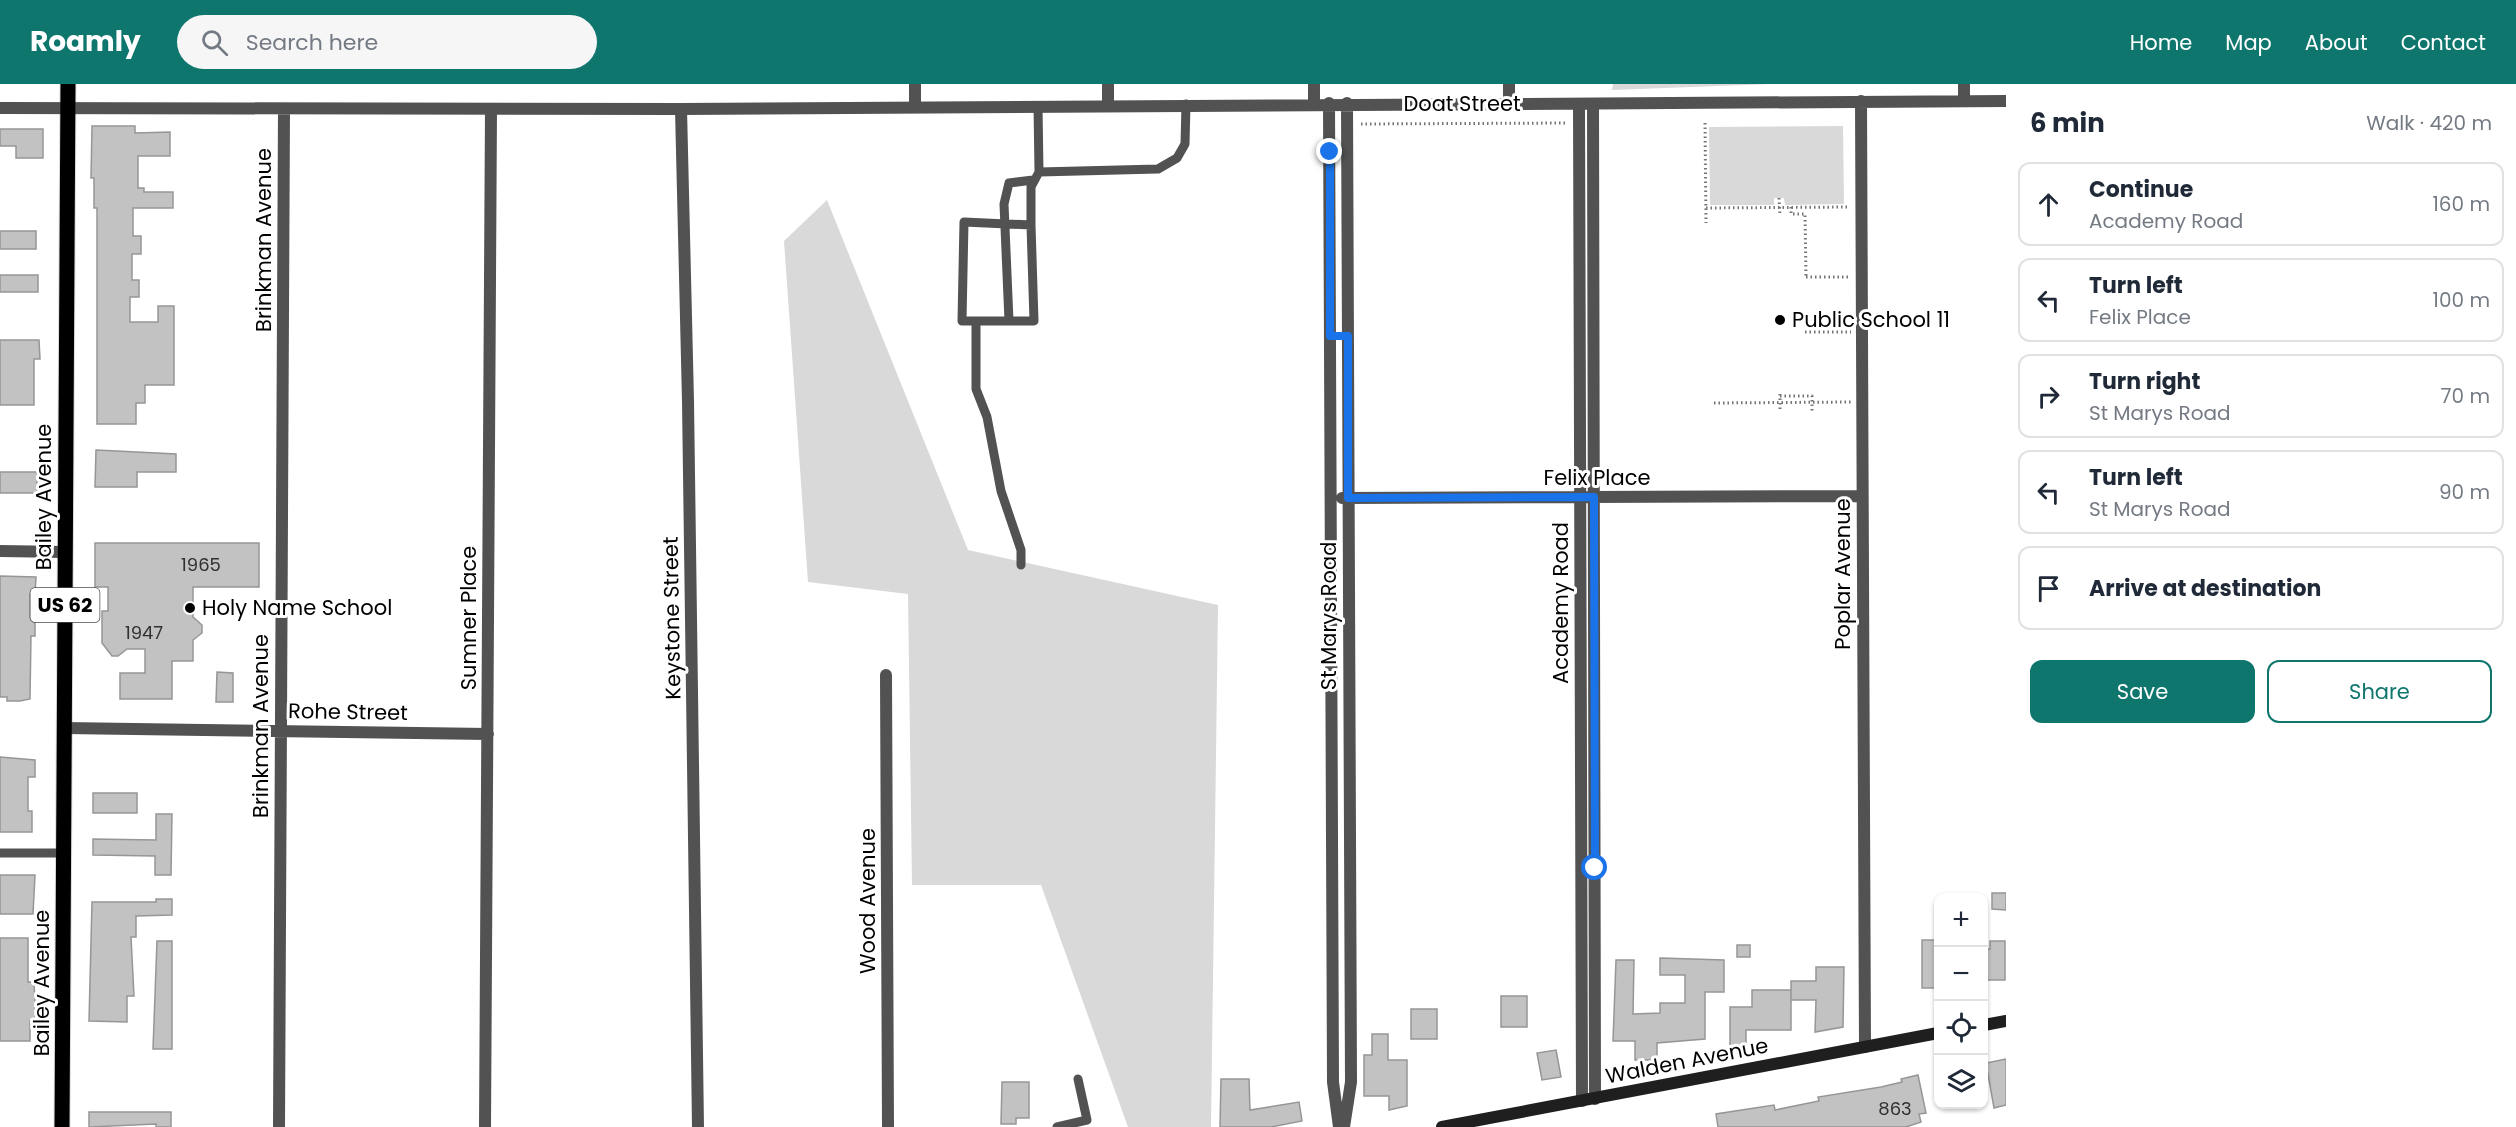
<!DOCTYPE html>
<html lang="en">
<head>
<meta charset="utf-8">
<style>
  :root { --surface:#fff; --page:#f6f6f7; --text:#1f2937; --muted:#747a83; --line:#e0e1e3; --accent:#0f766e }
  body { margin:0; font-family:Poppins,sans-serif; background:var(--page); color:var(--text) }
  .controls { position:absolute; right:18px; bottom:18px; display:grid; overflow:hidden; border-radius:12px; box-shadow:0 2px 4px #0004 }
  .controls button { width:54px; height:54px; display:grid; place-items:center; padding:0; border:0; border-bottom:2px solid var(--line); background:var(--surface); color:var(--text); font:30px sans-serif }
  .stop { position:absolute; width:18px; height:18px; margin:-14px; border:4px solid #1a73e8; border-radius:50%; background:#fff }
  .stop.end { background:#1a73e8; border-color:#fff; box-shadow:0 2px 6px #0008 }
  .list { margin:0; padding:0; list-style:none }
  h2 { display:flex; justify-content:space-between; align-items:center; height:78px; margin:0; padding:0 24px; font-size:26px }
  h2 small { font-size:20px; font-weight:400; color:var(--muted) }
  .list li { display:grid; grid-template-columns:39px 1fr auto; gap:18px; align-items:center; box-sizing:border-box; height:84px; margin:0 12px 12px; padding:0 12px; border:2px solid var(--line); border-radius:12px }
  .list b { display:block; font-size:22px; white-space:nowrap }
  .list p { margin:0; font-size:20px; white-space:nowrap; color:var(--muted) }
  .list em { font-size:20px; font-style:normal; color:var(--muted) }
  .actions { display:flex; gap:12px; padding:18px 24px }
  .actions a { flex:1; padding:14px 0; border:2px solid var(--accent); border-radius:12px; text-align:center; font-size:21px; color:var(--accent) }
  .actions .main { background:var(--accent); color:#fff }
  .icon { flex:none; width:33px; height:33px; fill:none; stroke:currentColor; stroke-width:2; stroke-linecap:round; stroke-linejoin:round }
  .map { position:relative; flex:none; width:2006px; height:1043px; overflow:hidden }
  header { display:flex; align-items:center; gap:36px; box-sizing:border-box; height:84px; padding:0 30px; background:var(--accent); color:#fff }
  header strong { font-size:28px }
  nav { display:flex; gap:33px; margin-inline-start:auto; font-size:21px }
  .search { width:420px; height:54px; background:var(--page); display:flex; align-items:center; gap:15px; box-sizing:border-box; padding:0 21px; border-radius:33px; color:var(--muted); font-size:22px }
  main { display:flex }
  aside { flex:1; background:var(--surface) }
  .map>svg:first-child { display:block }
  .green { fill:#d9d9d9 }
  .building { fill:#c2c2c2; stroke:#969696; stroke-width:1.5 }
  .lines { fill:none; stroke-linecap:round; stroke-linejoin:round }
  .primary-casing { stroke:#dbdbdb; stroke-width:17 }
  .path { stroke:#747474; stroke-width:3; stroke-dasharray:1.5 3; stroke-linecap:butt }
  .service { stroke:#525252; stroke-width:9 }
  .minor { stroke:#525252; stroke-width:12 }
  .secondary { stroke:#1f1f1f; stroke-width:12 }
  .primary { stroke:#000; stroke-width:15 }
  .route { stroke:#1a73e8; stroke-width:8 }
  .poi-dot { fill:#000; stroke:#fff; stroke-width:2 }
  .labels { text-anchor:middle; stroke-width:6; stroke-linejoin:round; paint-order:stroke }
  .number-label { font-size:18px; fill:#303030 }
  .shield { fill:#fff; stroke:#4c4c4c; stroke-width:1.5 }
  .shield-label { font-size:20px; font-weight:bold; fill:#000 }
  .street-label { font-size:21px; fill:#000; stroke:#fff }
  .poi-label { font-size:21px; fill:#000; stroke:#fff; text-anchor:start }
</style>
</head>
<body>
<header>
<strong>Roamly</strong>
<div class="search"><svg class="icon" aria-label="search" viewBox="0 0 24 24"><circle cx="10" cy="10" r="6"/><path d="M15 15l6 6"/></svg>Search here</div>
<nav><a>Home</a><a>Map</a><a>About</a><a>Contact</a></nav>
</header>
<main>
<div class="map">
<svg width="2006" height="1043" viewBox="0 0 2006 1043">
  <rect width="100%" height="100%" fill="#fff"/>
  <!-- green -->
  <path class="green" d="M1613,0H1772L1612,6Z
    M1843,42L1844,120L1785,121L1784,114H1774V121H1710L1709,43Z
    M827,116L968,466L1218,521L1211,1043H1128L1041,801H912L908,510L808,498L784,157Z"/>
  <!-- building -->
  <path class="building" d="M92,42H135V49L170,48V72H138V104H144V108H173V124H133V152H141V170H132V196H139V213H130V238H158V222H174V301H145V319H136V340H97V124H94V94H91Z
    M0,45H43V74H16V62H0Z
    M0,147H36V165H0Z
    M0,191H38V208H0Z
    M0,256H39L40,275H34V321H0Z
    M96,366L176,370V388H137V403H95Z
    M0,388H37V409H0Z
    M95,459H259V503H193V533L202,541V549L193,556V577H172V615H120V589H145V565H127L118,572H112L102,559V527H108V503H95Z
    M0,492L36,493L35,510H30V534L35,535V552H31L30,615L20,617H7V613H0Z
    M217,588L233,589V618H216Z
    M0,673L35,676V693H28V727H32V748H0Z
    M93,709H137V729H93Z
    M156,730H172L171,791H155V772L93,771V755L156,756Z
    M0,791H35L33,830H0Z
    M1992,809H2006V826L1992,825Z
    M156,815H172V831L136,832V853H131L134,912H127V938L89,937L92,818H156Z
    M0,854H28V898H34L35,919V937H30V957H0Z
    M1922,856H1938V904H1922Z
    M157,857H172V965H153Z
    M1990,857H2005V896H1983V865H1990Z
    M1737,861H1750V873H1737Z
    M1660,874L1724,876V908H1705V955L1657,959V976H1635V957H1613L1616,876H1634L1633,930L1660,929V919H1685V891H1660Z
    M1816,883H1844L1843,943L1815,948L1816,916H1791V897H1816Z
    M1752,906H1791V946H1746V960L1730,963V923H1752Z
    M1501,912H1527V943H1501Z
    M1411,925H1437V955H1411Z
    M1372,950H1388V976H1407V1022L1389,1026V1012H1364V971H1372Z
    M1556,966L1561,993L1542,996L1537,969Z
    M2006,975V1021L1994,1024L1986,979Z
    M1918,991L1926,1029L1919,1030L1921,1038L1906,1043H1718L1716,1030L1774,1021L1775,1026L1819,1017L1818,1013L1881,1003L1902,998L1901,995Z
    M1221,995H1249L1250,1026L1299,1018L1302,1037L1271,1043H1220Z
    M1002,998H1029V1034H1016V1040H1001Z
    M89,1028H171V1043H156V1040L89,1043Z"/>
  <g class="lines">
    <!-- primary casing -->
    <g class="primary-casing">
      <path id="primary" d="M62,1043L68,0"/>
    </g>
    <!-- path -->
    <path class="path" d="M1705,39L1706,139
      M1361,40L1567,39
      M1779,114L1780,131
      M1791,123V130H1805L1806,193
      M1706,124L1850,123
      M1806,193H1850
      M1805,248H1851
      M1780,310V328
      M1780,312H1812V328
      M1714,319L1851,318"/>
    <!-- service -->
    <path class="service" d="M1038,22L1039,88L1158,85L1177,74L1185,60L1186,20
      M1031,141L1034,237H962L964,138L1031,141V103L1039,88
      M976,237V305L987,333L1001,407L1021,466V481
      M1009,237L1004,120L1009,99L1033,96
      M0,769H64
      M1057,1043L1087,1036L1078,995"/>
    <!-- minor -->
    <path class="minor" d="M1108,0V21
      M1861,17L1865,963
      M1964,17V0
      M1314,19V0
      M1329,19L1333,998L1339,1043
      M1509,20V0
      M1579,20L1582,1017
      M1593,20L1595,1015
      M915,23V0
      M0,24L681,25L2006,17
      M681,25L688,317L698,1043
      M1342,414L1862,412
      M0,467L65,468
      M886,591L888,1043
      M64,644L488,650
      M279,1043L284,25
      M485,1043L491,25
      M1344,1043L1351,998L1347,19"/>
    <!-- secondary -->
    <path class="secondary" d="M1984,941L2006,937
      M1442,1043L1938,949"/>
    <!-- primary -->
    <use href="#primary" class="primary"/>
  </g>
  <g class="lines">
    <!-- route -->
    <path class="route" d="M1330,68V252H1348V414L1594,413L1595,784"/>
  </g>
  <!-- markers -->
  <g class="poi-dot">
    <circle cx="1780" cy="236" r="6"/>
    <circle cx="190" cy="524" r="6"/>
  </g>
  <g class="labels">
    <!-- number labels -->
    <g class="number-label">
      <text x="201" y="487">1965</text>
      <text x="144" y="555">1947</text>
      <text x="1895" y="1031">863</text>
    </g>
    <!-- shield labels -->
    <rect class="shield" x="30.5" y="504" width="69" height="34" rx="4.5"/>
    <g class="shield-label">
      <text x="65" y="528">US 62</text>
    </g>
    <!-- street labels -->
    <g class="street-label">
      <text x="1462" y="27">Doat Street</text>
      <text transform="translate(264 156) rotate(-90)" y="7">Brinkman Avenue</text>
      <text x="1597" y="401">Felix Place</text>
      <text transform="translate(44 413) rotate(-90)" y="7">Bailey Avenue</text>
      <text transform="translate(1843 490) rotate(-90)" y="7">Poplar Avenue</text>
      <text transform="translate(1561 519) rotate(-90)" y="7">Academy Road</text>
      <text transform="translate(1329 532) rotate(-90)" y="7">St Marys Road</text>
      <text transform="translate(469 534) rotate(-90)" y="7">Sumner Place</text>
      <text transform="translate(672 534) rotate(-91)" y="7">Keystone Street</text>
      <text transform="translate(348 628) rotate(1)" y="7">Rohe Street</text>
      <text transform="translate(261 642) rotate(-90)" y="7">Brinkman Avenue</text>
      <text transform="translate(868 817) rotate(-90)" y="7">Wood Avenue</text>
      <text transform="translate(42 899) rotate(-90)" y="7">Bailey Avenue</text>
      <text transform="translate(1687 977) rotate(-11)" y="7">Walden Avenue</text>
    </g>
    <!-- poi labels -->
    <g class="poi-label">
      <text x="1792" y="243">Public School 11</text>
      <text x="202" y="531">Holy Name School</text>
    </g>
  </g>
</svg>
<div class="controls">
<button>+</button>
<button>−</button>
<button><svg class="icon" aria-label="locate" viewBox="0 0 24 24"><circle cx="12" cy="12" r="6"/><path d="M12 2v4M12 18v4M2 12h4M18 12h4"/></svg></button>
<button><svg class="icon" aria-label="layers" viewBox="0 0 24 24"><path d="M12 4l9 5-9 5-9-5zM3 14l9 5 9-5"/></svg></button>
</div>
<div class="stop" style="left:1595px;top:784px"></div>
<div class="stop end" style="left:1330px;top:68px"></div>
</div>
<aside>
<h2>6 min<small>Walk · 420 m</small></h2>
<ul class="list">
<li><svg class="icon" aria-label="ahead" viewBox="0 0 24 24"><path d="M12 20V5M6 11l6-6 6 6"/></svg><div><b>Continue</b><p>Academy Road</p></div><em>160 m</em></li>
<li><svg class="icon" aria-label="left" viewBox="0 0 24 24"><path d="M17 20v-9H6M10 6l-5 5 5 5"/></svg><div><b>Turn left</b><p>Felix Place</p></div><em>100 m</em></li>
<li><svg class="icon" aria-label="right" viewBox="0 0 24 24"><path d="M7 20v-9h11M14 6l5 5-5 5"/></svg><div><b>Turn right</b><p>St Marys Road</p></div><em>70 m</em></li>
<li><svg class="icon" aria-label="left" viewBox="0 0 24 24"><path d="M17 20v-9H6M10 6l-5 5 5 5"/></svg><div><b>Turn left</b><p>St Marys Road</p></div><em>90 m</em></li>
<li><svg class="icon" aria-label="arrive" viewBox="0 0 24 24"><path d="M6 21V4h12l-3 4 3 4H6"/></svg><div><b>Arrive at destination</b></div></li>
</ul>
<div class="actions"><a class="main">Save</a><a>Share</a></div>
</aside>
</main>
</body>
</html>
